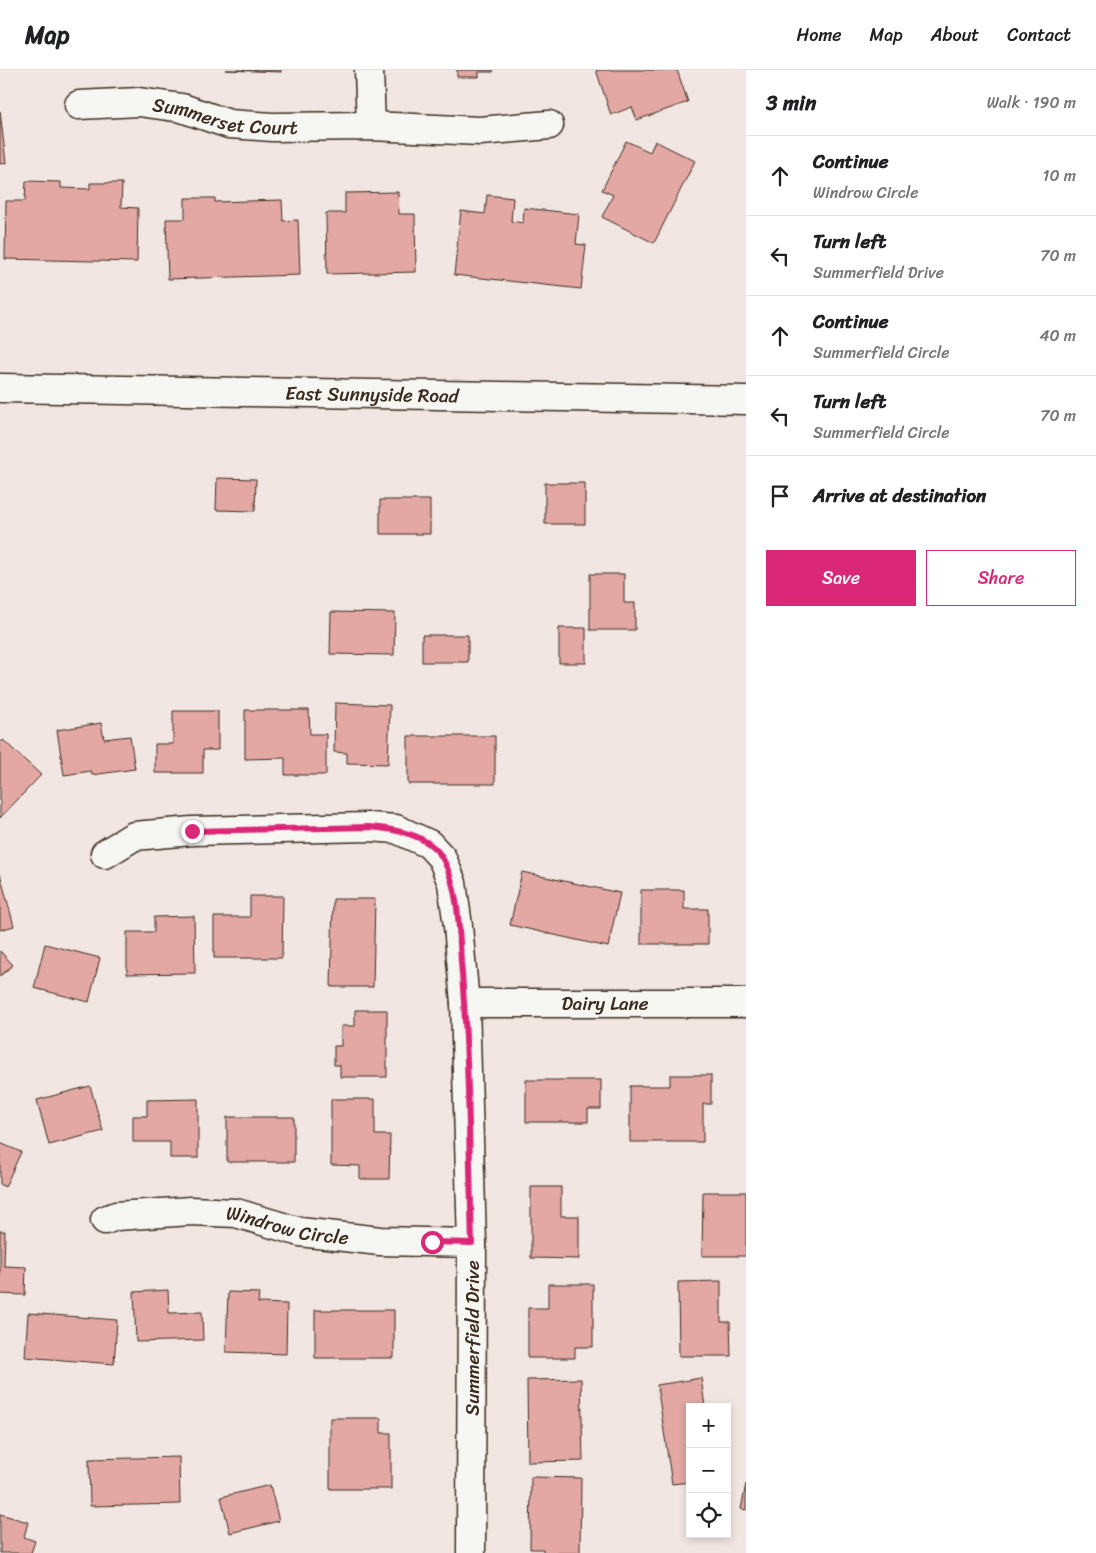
<!DOCTYPE html>
<html lang="en">
<head>
<meta charset="utf-8">
<style>
  :root { --surface:#fff; --page:#f6f6f6; --text:#202124; --muted:#757577; --line:#e0e0e0; --accent:#db2777 }
  body { margin:0; font-family:Sriracha,sans-serif; background:var(--page); color:var(--text) }
  .controls { position:absolute; right:15px; bottom:15px; display:grid; overflow:hidden; border-radius:0px; box-shadow:0 2px 8px #0003 }
  .controls button { width:45px; height:45px; display:grid; place-items:center; padding:0; border:0; border-bottom:1px solid var(--line); background:var(--surface); color:var(--text); font:25px sans-serif }
  .stop { position:absolute; width:15px; height:15px; margin:-11px; border:4px solid #db2777; border-radius:50%; background:#fff }
  .stop.end { background:#db2777; border-color:#fff; box-shadow:0 1px 5px #0008 }
  .list { margin:0; padding:0; list-style:none }
  h2 { display:flex; justify-content:space-between; align-items:center; height:65px; margin:0; padding:0 20px; font-size:21px }
  h2 small { font-size:16px; font-weight:400; color:var(--muted) }
  .list li { display:grid; grid-template-columns:32px 1fr auto; gap:15px; align-items:center; box-sizing:border-box; height:80px; padding:0 20px; border-top:1px solid var(--line) }
  .list b { display:block; font-size:19px; white-space:nowrap }
  .list p { margin:0; font-size:16px; white-space:nowrap; color:var(--muted) }
  .list em { font-size:16px; font-style:normal; color:var(--muted) }
  .actions { display:flex; gap:10px; padding:15px 20px }
  .actions a { flex:1; padding:11px 0; border:1px solid var(--accent); border-radius:0px; text-align:center; font-size:18px; color:var(--accent) }
  .actions .main { background:var(--accent); color:#fff }
  .icon { flex:none; width:28px; height:28px; fill:none; stroke:currentColor; stroke-width:2; stroke-linecap:round; stroke-linejoin:round }
  .map { position:relative; flex:none; width:746px; height:1483px; overflow:hidden }
  header { display:flex; align-items:center; gap:30px; box-sizing:border-box; height:70px; padding:0 25px; background:var(--surface); border-bottom:1px solid var(--line) }
  header strong { font-size:24px }
  nav { display:flex; gap:28px; margin-inline-start:auto; font-size:18px }
  main { display:flex }
  aside { flex:1; background:var(--surface) }
  .map>svg:first-child { display:block }
  .building { fill:#e3a8a3; stroke:#3b2a1e }
  .lines { fill:none; stroke-linecap:round; stroke-linejoin:round }
  .minor-casing { stroke:#3b2a1e; stroke-width:31 }
  .major-casing { stroke:#3b2a1e; stroke-width:31 }
  .minor { stroke:#f6f6f2; stroke-width:28 }
  .major { stroke:#f6f6f2; stroke-width:28 }
  .route { stroke:#db2777; stroke-width:6 }
  .labels { text-anchor:middle; stroke-width:4; stroke-linejoin:round; paint-order:stroke }
  .street-label { font-size:19px; fill:#3b2a1e; stroke:#f6f6f2 }
</style>
</head>
<body>
<header>
<strong>Map</strong>
<nav><a>Home</a><a>Map</a><a>About</a><a>Contact</a></nav>
</header>
<main>
<div class="map">
<svg width="746" height="1483" viewBox="0 0 746 1483">
  <rect width="100%" height="100%" fill="#f2e6e2"/>
  <filter id="ink" filterUnits="userSpaceOnUse"><feTurbulence type="fractalNoise" baseFrequency=".02" numOctaves="2"/><feDisplacementMap in="SourceGraphic" scale="10" xChannelSelector="R" yChannelSelector="G"/><feConvolveMatrix kernelMatrix="1 2 1 2 8 2 1 2 1" color-interpolation-filters="sRGB"/></filter>
  <g filter="url(#ink)">
    <!-- building -->
    <path class="building" d="M226,0H281V2Z
      M457,0H493V2H479V7H457Z
      M596,0H677L688,32L637,50L632,37L611,45Z
      M0,41L6,93L0,94Z
      M626,71L650,82L655,71L695,91L654,173L602,147L613,125L602,120Z
      M26,111L61,112V118L90,119V113H122L121,137L138,138L137,192L5,189L6,131H25Z
      M398,122L399,144H415L416,202L327,204L326,143H345V123Z
      M487,125L513,128L511,151L523,153L524,138L579,144L576,174L586,175L581,219L454,205L461,141L485,144Z
      M185,128H215V132L282,130L283,151L298,150L300,205L168,209L166,149H185Z
      M217,408L256,409L255,441L216,440Z
      M545,413H585V454H545Z
      M380,430H430V464H380Z
      M590,504H624V533H635V560H590Z
      M331,542L395,543L394,585L330,584Z
      M559,558H586V593H559Z
      M422,565H468V592H422Z
      M335,633L390,635L388,694L347,693V683L334,682Z
      M245,640H309L310,664H326V705H285V688L245,689Z
      M173,641H218V680H203V703H155V674H173Z
      M101,653L104,669L130,666L135,699L92,705L91,701L64,705L57,660Z
      M408,666H495V714H408Z
      M3,670L41,705L0,748V673Z
      M522,802L620,823L608,877L510,855Z
      M0,804L14,856L0,860Z
      M641,820H684V839H708V874H641Z
      M250,826H283L282,888H214V847H250Z
      M333,829H375L373,917H331Z
      M194,846L195,903L127,904V862H154V847Z
      M45,874L100,888L89,932L34,918Z
      M0,881L13,895L0,906Z
      M355,940H387V1007H340V995H334V976H341V956H355Z
      M670,1005H711V1034H703V1072H630V1016H670Z
      M526,1010H601V1039H588V1052H526Z
      M90,1016L103,1061L49,1075L37,1030Z
      M198,1029V1088H170V1072H133V1046H147V1030Z
      M331,1029H375V1065H390L389,1109H360V1096L331,1095Z
      M227,1047H294V1092H227Z
      M0,1073L21,1082L5,1117L0,1114Z
      M531,1117H561V1146H579V1189L531,1188Z
      M703,1122H746V1186H702Z
      M0,1161H5L4,1196L26,1197L25,1225L0,1224Z
      M721,1211V1252H730L731,1286H679L678,1212Z
      M548,1214H593V1277H575V1288H528V1238H548Z
      M168,1220L169,1243L202,1242L203,1270L136,1272L134,1222Z
      M228,1222L259,1223L258,1233L287,1234L286,1284L226,1282Z
      M315,1240H394V1288H315Z
      M28,1243L117,1250L114,1294L25,1287Z
      M701,1308L705,1337H690V1412L672,1414L657,1315Z
      M581,1309L583,1391L528,1392L527,1310Z
      M330,1348H381V1363H391V1419H330Z
      M179,1387L180,1434L90,1436L89,1389Z
      M531,1407L581,1408L580,1483H543V1479H530Z
      M746,1414V1440L741,1439Z
      M270,1415L279,1451L230,1463L221,1427Z
      M0,1444L28,1452L24,1467L35,1471L31,1483H0Z"/>
    <g class="lines">
      <!-- minor casing -->
      <g class="minor-casing">
        <g id="minor">
          <path d="M369,0L371,56"/>
          <path id="s1" d="M79,35L139,32L182,38L229,54L272,57L371,56L480,61L549,55"/>
          <path d="M105,784L134,766L192,761L369,757L396,759L429,774L442,788L452,813L458,856L465,933L472,1173L471,1483"/>
          <path id="s2" d="M465,933H746"/>
          <path id="s3" d="M105,1150L116,1146L191,1141L236,1143L300,1162L380,1171L472,1173"/>
        </g>
      </g>
      <!-- major casing -->
      <g class="major-casing">
        <g id="major">
          <path id="s4" d="M0,318L746,330"/>
        </g>
      </g>
      <!-- minor -->
      <use href="#minor" class="minor"/>
      <!-- major -->
      <use href="#major" class="major"/>
    </g>
  </g>
  <g class="lines" filter="url(#ink)">
    <!-- route -->
    <path class="route" d="M192,761L369,757C394,759 429,764 443,789C459,819 459,859 461,892C469,985 469,1079 472,1173L432,1172"/>
  </g>
  <g class="labels">
    <!-- street labels -->
    <g class="street-label">
      <text dy="7" stroke="none"><textPath href="#s1" startOffset="148">Summerset Court</textPath></text>
      <text dy="7" stroke="none"><textPath href="#s4" startOffset="372">East Sunnyside Road</textPath></text>
      <text dy="7" stroke="none"><textPath href="#s2" startOffset="140">Dairy Lane</textPath></text>
      <text dy="7" stroke="none"><textPath href="#s3" startOffset="185">Windrow Circle</textPath></text>
      <text transform="translate(472 1268) rotate(-90)" y="7">Summerfield Drive</text>
    </g>
  </g>
</svg>
<div class="controls">
<button>+</button>
<button>−</button>
<button><svg class="icon" aria-label="locate" viewBox="0 0 24 24"><circle cx="12" cy="12" r="6"/><path d="M12 2v4M12 18v4M2 12h4M18 12h4"/></svg></button>
</div>
<div class="stop" style="left:432px;top:1172px"></div>
<div class="stop end" style="left:192px;top:761px"></div>
</div>
<aside>
<h2>3 min<small>Walk · 190 m</small></h2>
<ul class="list">
<li><svg class="icon" aria-label="ahead" viewBox="0 0 24 24"><path d="M12 20V5M6 11l6-6 6 6"/></svg><div><b>Continue</b><p>Windrow Circle</p></div><em>10 m</em></li>
<li><svg class="icon" aria-label="left" viewBox="0 0 24 24"><path d="M17 20v-9H6M10 6l-5 5 5 5"/></svg><div><b>Turn left</b><p>Summerfield Drive</p></div><em>70 m</em></li>
<li><svg class="icon" aria-label="ahead" viewBox="0 0 24 24"><path d="M12 20V5M6 11l6-6 6 6"/></svg><div><b>Continue</b><p>Summerfield Circle</p></div><em>40 m</em></li>
<li><svg class="icon" aria-label="left" viewBox="0 0 24 24"><path d="M17 20v-9H6M10 6l-5 5 5 5"/></svg><div><b>Turn left</b><p>Summerfield Circle</p></div><em>70 m</em></li>
<li><svg class="icon" aria-label="arrive" viewBox="0 0 24 24"><path d="M6 21V4h12l-3 4 3 4H6"/></svg><div><b>Arrive at destination</b></div></li>
</ul>
<div class="actions"><a class="main">Save</a><a>Share</a></div>
</aside>
</main>
</body>
</html>
